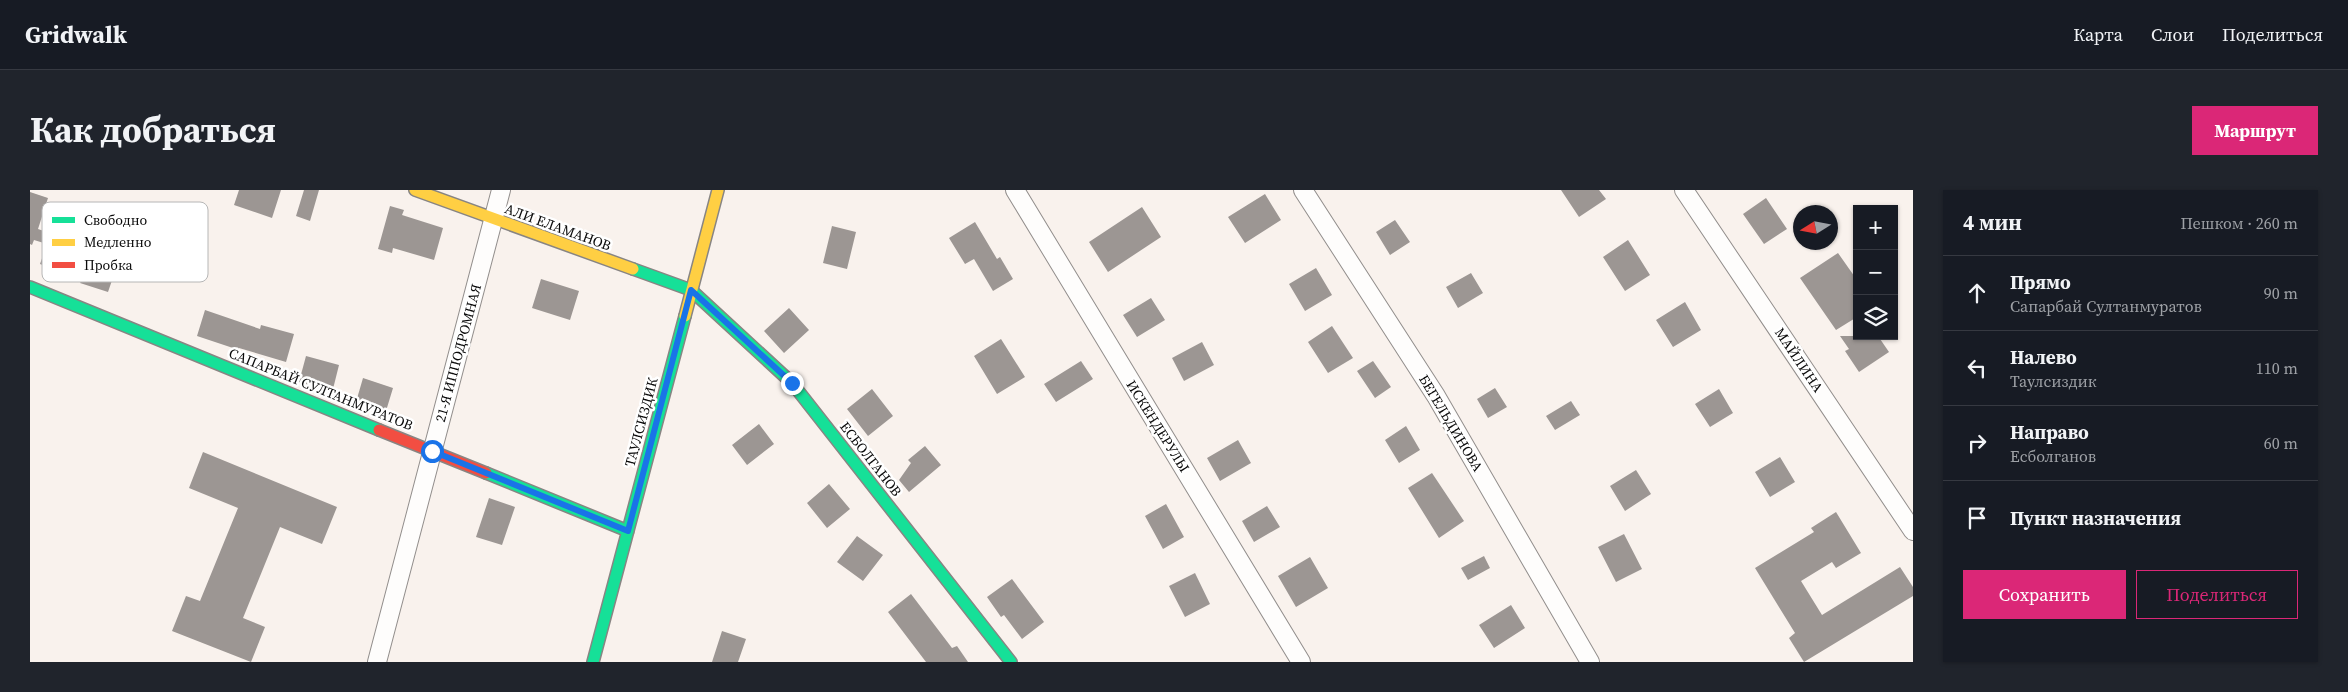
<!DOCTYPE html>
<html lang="ru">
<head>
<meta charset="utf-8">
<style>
  :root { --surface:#171b24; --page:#20242c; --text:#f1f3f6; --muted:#9ea1a6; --line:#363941; --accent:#db2777 }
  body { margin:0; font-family:"Source Serif 4",serif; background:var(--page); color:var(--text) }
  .controls { position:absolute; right:15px; top:15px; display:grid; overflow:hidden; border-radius:0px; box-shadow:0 1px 4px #0004 }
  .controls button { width:45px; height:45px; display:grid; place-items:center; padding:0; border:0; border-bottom:1px solid var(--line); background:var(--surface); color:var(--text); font:25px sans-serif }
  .compass { position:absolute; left:1763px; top:15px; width:45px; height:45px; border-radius:50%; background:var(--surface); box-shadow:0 1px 4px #0004; rotate:259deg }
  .stop { position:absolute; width:15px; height:15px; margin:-11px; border:4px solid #1a73e8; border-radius:50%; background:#fff }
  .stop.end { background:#1a73e8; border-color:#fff; box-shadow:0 1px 5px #0008 }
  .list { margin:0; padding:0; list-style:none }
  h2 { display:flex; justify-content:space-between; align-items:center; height:65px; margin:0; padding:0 20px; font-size:21px }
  h2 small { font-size:16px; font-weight:400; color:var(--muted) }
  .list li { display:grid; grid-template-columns:32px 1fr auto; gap:15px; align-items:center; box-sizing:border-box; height:75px; padding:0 20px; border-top:1px solid var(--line) }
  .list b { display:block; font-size:19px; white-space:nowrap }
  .list p { margin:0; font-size:16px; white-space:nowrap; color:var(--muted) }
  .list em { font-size:16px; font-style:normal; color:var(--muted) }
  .actions { display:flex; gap:10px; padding:15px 20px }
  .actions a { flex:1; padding:11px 0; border:1px solid var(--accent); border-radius:0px; text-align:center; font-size:18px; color:var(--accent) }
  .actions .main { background:var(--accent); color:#fff }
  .icon { flex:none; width:28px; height:28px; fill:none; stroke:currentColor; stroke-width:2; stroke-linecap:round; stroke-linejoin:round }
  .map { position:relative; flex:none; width:1883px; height:472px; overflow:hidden; border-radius:0px }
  header { display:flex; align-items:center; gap:30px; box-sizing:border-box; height:70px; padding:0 25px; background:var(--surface); border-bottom:1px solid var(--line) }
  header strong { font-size:24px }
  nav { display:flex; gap:28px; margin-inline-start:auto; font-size:18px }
  .intro { display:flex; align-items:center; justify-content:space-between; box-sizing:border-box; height:120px; padding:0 30px }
  h1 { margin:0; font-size:35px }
  .button { padding:12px 22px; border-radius:0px; background:var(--accent); color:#fff; font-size:18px; font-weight:700 }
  main { display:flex; gap:30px; padding:0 30px }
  aside { flex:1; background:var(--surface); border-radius:0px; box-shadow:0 1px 4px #0004 }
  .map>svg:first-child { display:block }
  .building { fill:#9c9693 }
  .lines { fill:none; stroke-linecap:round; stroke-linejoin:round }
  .street-casing { stroke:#928e8c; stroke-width:20 }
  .fast-casing { stroke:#888583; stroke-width:14 }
  .slow-casing { stroke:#888583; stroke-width:14 }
  .jam-casing { stroke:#888583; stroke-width:14 }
  .street { stroke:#fefdfc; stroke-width:18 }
  .fast { stroke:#16e098; stroke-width:11 }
  .slow { stroke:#ffcf43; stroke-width:11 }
  .jam { stroke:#f24e42; stroke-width:11 }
  .route { stroke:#1a73e8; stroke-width:6 }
  .labels { text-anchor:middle; stroke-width:5; stroke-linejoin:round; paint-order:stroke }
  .street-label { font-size:14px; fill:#0a0a0a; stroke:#fff }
  .key { fill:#fff; stroke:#b6b6b6; stroke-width:1 }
  .key-label { font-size:14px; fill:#0a0a0a }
</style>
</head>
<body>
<header>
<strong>Gridwalk</strong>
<nav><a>Карта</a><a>Слои</a><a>Поделиться</a></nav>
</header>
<div class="intro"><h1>Как добраться</h1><a class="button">Маршрут</a></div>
<main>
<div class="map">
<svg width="1883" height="472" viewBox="0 0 1883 472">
  <rect width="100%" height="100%" fill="#f9f2ed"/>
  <!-- building -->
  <path class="building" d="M209,0H251L242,28L204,15Z
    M274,0H289L280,31L266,26Z
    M1531,0H1569L1576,9L1549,27Z
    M0,2L18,8L8,39L90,67L78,102L50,93L52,90L10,74L17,54L4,50L2,55L0,54Z
    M1235,4L1251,30L1215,53L1198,27Z
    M1736,8L1757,39L1734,54L1713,24Z
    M360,16L374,20L372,25L413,38L404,70L363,58L362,63L348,59Z
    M1112,17L1131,47L1078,82L1059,52Z
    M1365,30L1380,52L1360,65L1346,42Z
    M945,32L967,69L970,67L983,89L963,101L944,69L935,74L919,48Z
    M802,36L826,42L817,79L793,73Z
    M1598,50L1620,85L1595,101L1573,67Z
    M1808,63L1827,90V127L1806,140L1770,88Z
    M1286,78L1302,105L1275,121L1259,94Z
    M1441,83L1453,103L1428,118L1416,97Z
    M511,89L549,101L540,130L502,118Z
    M1121,108L1135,130L1107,147L1093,125Z
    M1655,112L1671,140L1643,157L1626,130Z
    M759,118L779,140L754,163L734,141Z
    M175,120L230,139L231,135L264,144L256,172L209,158V160L167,146Z
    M1302,136L1323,168L1298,183L1278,152Z
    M1810,146H1848L1859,162L1829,182L1815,161L1819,159Z
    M971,149L995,187L967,204L944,166Z
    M1172,152L1184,175L1154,191L1142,168Z
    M276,166L309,175L302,203L269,192Z
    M1051,171L1063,189L1026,212L1014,194Z
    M1343,171L1361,197L1345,208L1327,181Z
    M333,188L363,198L356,221L326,212Z
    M1465,198L1477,217L1458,228L1447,209Z
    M842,199L863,226L838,246L817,219Z
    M1689,199L1703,223L1680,237L1665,214Z
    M1541,211L1550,225L1525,240L1516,226Z
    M729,234L744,254L717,275L702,255Z
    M1376,236L1390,260L1369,273L1355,250Z
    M1208,250L1221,273L1190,291L1177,268Z
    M895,256L911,275L879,302L869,290L881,273L878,270Z
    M173,262L307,317L292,354L250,337L213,428L235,437L221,472L142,441L156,406L170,411L208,318L159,298Z
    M1750,267L1765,292L1740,307L1725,282Z
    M1606,280L1621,304L1595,321L1580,296Z
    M1402,283L1434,331L1409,348L1378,298Z
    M799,294L820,319L797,338L777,313Z
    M459,308L485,317L472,355L446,347Z
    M1136,314L1154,347L1133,359L1115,326Z
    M1237,316L1250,337L1224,352L1212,331Z
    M1806,322L1831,363L1806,378L1802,372L1771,391L1792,425L1870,377L1883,397V406L1774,472L1759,448L1765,443L1725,378L1784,342L1781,338Z
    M1594,344L1612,379L1586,392L1568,357Z
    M827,346L853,365L833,391L807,372Z
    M1454,366L1460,378L1438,390L1431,378Z
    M1280,367L1298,398L1266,417L1248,386Z
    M1165,383L1180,414L1155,427L1139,396Z
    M982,389L1014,432L992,449L974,425L971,427L957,407Z
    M881,404L922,458L927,456L938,472H896L858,422Z
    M1481,415L1495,438L1464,458L1449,435Z
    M692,441L716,449L708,472H682Z"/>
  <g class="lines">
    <!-- street casing -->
    <g class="street-casing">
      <path id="street" d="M985,0L1271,472
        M1273,0L1406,206L1560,472
        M1654,0L1883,341
        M347,472L471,0"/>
    </g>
    <!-- fast casing -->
    <g class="fast-casing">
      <path id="fast" d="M603,79L661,100L762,193L981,472
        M0,97L349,240
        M456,283L598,341
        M563,472L655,126"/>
    </g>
    <!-- slow casing -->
    <g class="slow-casing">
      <path id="slow" d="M385,0L603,79
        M655,126L688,0"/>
    </g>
    <!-- jam casing -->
    <g class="jam-casing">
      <path id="jam" d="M349,240L456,283"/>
    </g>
    <!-- street -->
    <use href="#street" class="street"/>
    <!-- fast -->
    <use href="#fast" class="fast"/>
    <!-- slow -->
    <use href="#slow" class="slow"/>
    <!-- jam -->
    <use href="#jam" class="jam"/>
  </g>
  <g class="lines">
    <!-- route -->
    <path class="route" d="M402,261L598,341L661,100L762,193"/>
  </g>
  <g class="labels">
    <!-- street labels -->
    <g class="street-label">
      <text transform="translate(528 37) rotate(20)" y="5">АЛИ ЕЛАМАНОВ</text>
      <text transform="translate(428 163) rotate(-75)" y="5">21-Я ИППОДРОМНАЯ</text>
      <text transform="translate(1769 170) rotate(56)" y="5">МАЙЛИНА</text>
      <text transform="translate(291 199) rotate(22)" y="5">САПАРБАЙ СУЛТАНМУРАТОВ</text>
      <text transform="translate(611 232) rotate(-75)" y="5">ТАУЛСИЗДИК</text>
      <text transform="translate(1421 233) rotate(59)" y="5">БЕГЕЛЬДИНОВА</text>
      <text transform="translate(1128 236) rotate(58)" y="5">ИСКЕНДЕРУЛЫ</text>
      <text transform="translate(841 269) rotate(52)" y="5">ЕСБОЛГАНОВ</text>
    </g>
  </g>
  <!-- legend -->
  <rect x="12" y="12" width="166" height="80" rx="8" class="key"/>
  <rect x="22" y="27" width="23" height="6" fill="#16e098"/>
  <rect x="22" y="49" width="23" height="7" fill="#ffcf43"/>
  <rect x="22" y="72" width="23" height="6" fill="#f24e42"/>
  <g class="key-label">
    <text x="54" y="35">Свободно</text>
    <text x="54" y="57">Медленно</text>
    <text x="54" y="80">Пробка</text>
  </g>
</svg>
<div class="controls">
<button>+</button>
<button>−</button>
<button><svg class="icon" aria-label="layers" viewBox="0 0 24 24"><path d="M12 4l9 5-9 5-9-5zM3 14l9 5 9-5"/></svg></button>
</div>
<svg class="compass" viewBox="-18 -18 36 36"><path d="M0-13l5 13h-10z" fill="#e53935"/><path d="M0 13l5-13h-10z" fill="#9ea1a6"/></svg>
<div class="stop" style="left:402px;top:261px"></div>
<div class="stop end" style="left:762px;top:193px"></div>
</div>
<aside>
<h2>4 мин<small>Пешком · 260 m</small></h2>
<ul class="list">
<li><svg class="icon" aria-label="ahead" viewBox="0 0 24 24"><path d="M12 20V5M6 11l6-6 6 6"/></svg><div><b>Прямо</b><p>Сапарбай Султанмуратов</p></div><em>90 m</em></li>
<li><svg class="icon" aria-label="left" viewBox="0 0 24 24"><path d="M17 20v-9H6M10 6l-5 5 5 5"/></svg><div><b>Налево</b><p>Таулсиздик</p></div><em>110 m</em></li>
<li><svg class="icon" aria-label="right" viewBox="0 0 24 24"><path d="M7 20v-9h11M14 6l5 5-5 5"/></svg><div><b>Направо</b><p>Есболганов</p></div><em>60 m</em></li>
<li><svg class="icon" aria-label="arrive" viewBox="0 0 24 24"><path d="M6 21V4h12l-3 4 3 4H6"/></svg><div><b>Пункт назначения</b></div></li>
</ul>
<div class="actions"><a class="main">Сохранить</a><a>Поделиться</a></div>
</aside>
</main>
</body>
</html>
